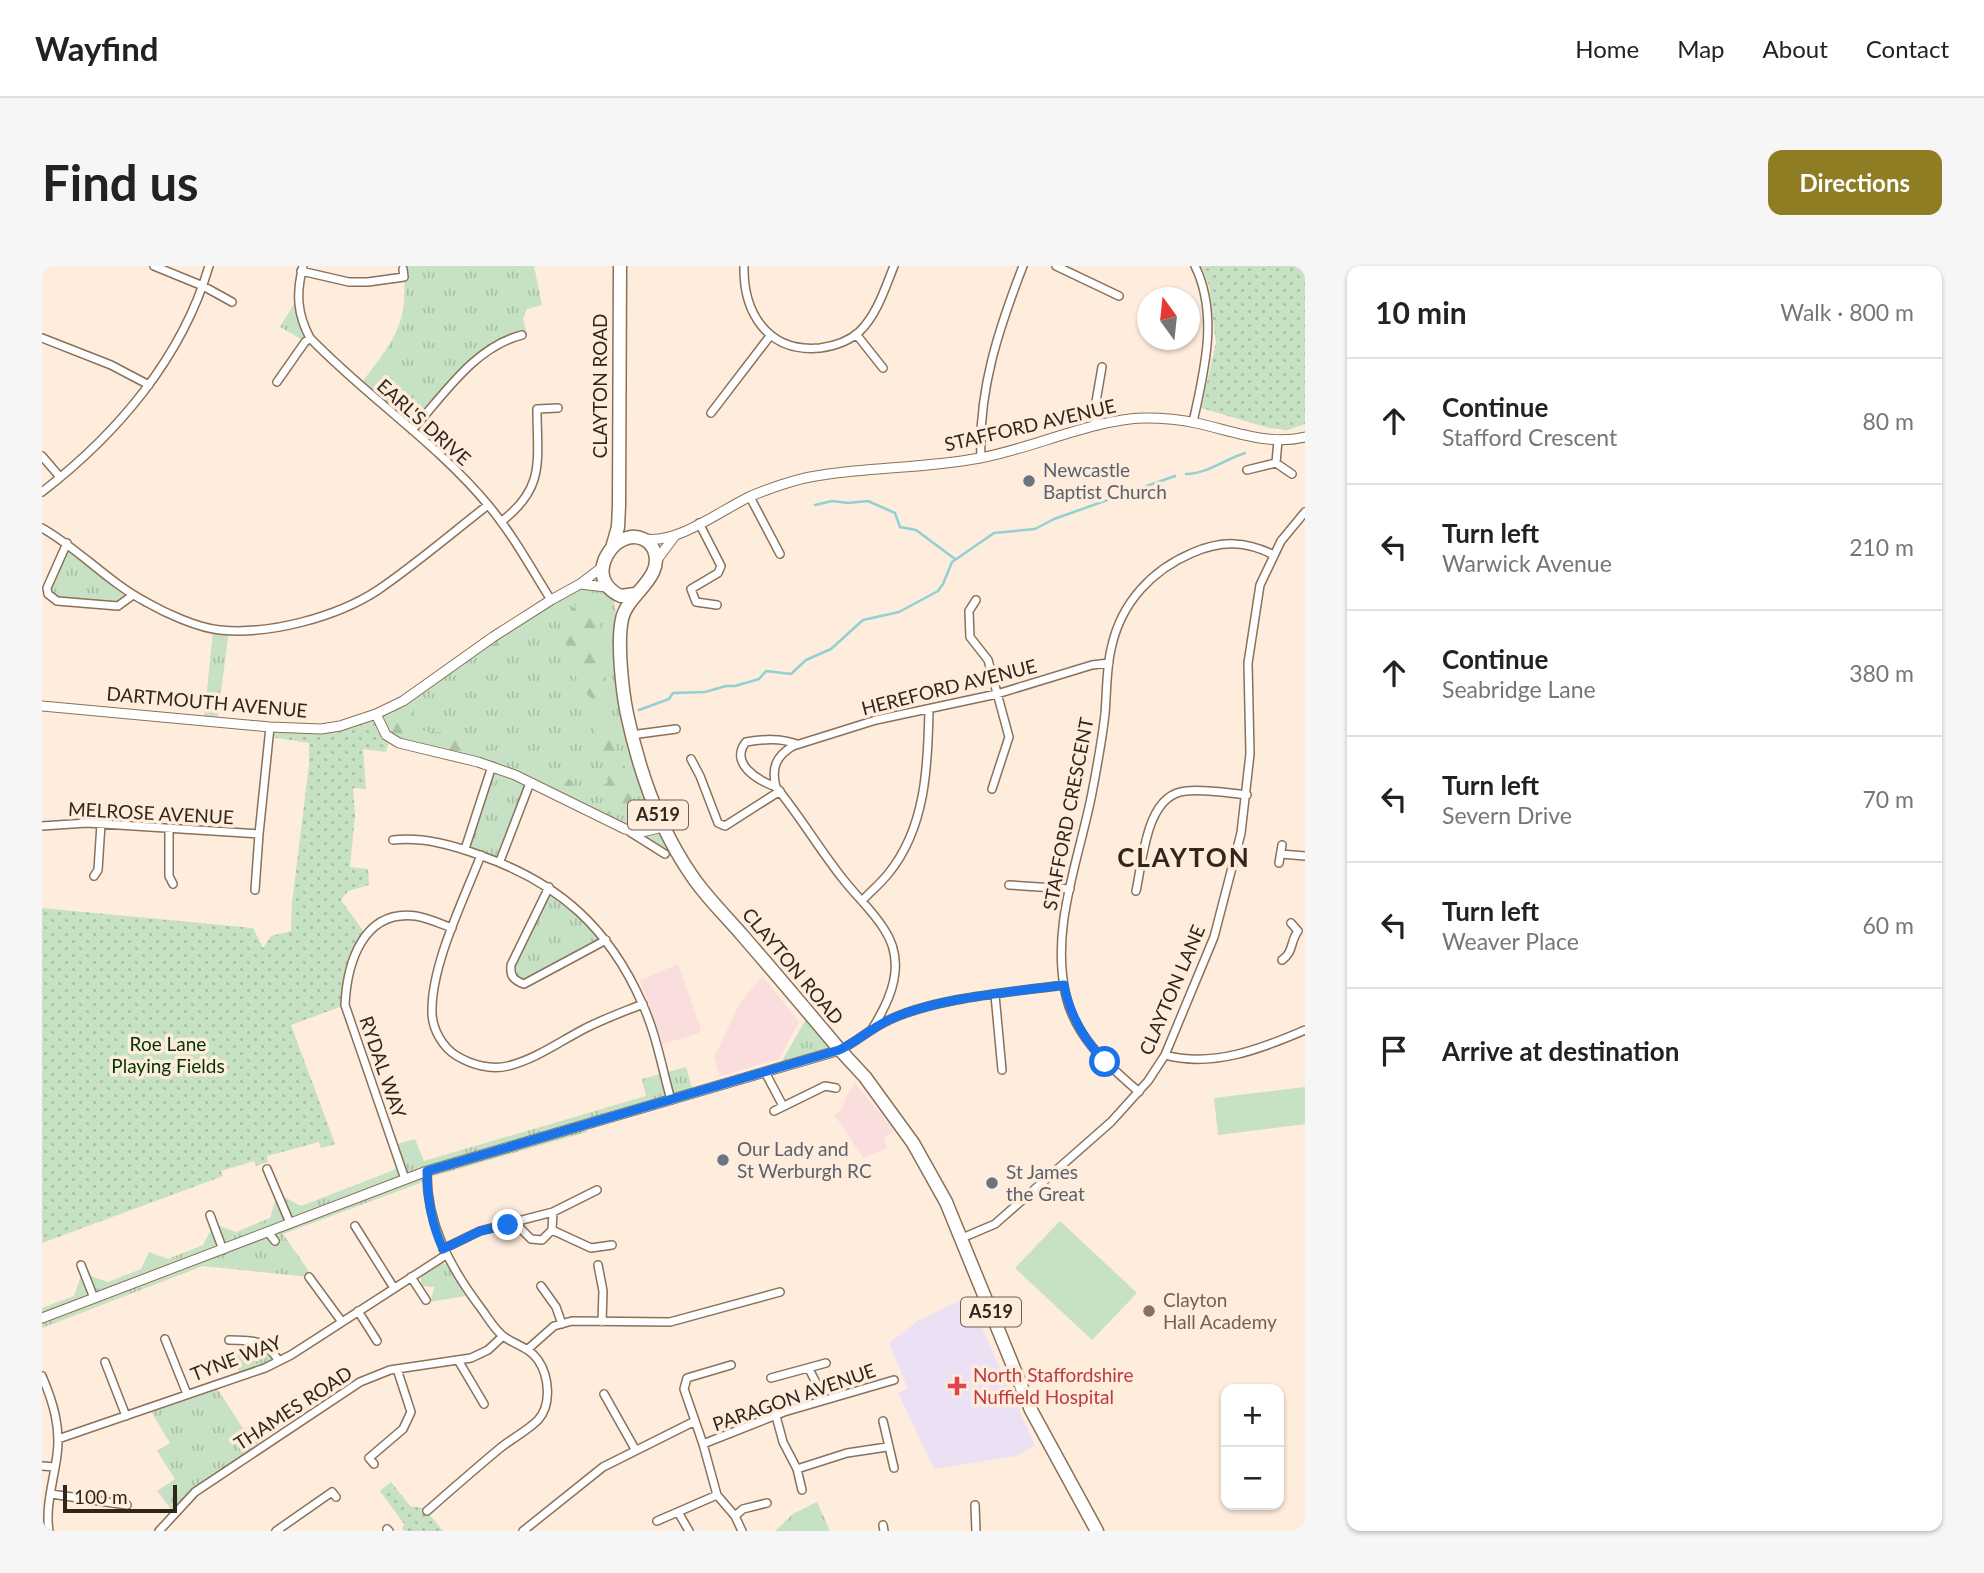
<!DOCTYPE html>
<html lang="en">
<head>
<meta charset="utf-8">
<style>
  :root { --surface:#fff; --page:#f6f6f6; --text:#222; --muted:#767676; --line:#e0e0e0; --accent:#8e7d23 }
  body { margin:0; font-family:Lato,sans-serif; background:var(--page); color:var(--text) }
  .controls { position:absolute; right:21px; bottom:21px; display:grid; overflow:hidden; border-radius:14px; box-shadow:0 2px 5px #0004 }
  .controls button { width:63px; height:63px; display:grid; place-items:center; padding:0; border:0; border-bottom:2px solid var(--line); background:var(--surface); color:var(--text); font:35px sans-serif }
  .compass { position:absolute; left:1095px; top:21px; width:63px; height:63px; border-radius:50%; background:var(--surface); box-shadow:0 2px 5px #0004; rotate:345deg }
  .scale { position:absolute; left:21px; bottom:18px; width:114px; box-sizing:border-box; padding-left:7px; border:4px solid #30261c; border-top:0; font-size:19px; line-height:24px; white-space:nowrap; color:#30261c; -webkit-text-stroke:5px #feecdc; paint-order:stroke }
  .stop { position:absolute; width:21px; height:21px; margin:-16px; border:5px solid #1a73e8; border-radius:50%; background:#fff }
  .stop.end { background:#1a73e8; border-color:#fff; box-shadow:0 2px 7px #0008 }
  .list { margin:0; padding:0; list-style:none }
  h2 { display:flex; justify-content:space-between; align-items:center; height:91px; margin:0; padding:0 28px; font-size:30px }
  h2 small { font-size:23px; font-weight:400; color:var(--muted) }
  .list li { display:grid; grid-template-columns:46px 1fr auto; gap:21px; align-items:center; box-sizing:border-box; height:126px; padding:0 28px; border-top:2px solid var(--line) }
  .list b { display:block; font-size:26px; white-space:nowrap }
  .list p { margin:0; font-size:23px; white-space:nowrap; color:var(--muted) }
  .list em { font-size:23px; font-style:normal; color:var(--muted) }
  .icon { flex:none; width:38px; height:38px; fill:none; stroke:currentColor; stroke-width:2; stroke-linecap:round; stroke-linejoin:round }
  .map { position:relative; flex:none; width:1263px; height:1265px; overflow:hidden; border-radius:14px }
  header { display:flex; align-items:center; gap:42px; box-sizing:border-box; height:98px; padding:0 35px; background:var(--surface); border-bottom:2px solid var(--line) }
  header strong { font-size:33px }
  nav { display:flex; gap:38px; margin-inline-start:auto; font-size:24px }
  .intro { display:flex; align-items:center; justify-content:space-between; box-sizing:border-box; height:168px; padding:0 42px }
  h1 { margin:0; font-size:49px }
  .button { padding:18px 32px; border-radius:14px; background:var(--accent); color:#fff; font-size:24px; font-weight:700 }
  main { display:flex; gap:42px; padding:0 42px }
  aside { flex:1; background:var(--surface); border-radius:14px; box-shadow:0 2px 5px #0004 }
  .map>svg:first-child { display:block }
  .commercial { fill:#f9dedd }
  .medical { fill:#ece0f5 }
  .grass { fill:url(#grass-tufts) }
  .forest { fill:url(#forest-firs) }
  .park { fill:url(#park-dots) }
  .garden { fill:#c6e1c4 }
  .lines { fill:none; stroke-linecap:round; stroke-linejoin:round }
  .stream { stroke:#91d0d3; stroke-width:2.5 }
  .minor-casing { stroke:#8a7158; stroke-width:10 }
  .tertiary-casing { stroke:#8a7158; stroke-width:11 }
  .primary-casing { stroke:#8a7158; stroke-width:15 }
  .minor { stroke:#fff; stroke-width:7 }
  .tertiary { stroke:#fff; stroke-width:9 }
  .primary { stroke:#fff; stroke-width:12 }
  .route { stroke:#1a73e8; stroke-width:9 }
  .worship-dot { fill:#6b7280; stroke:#feecdc; stroke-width:2.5 }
  .education-dot { fill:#8d6e63; stroke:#feecdc; stroke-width:2.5 }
  .health-dot { fill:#e0444e; stroke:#feecdc; stroke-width:2.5 }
  .labels { text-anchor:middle; stroke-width:7; stroke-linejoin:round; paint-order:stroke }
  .shield { fill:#feecdc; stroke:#6e6156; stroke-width:2 }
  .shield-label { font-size:18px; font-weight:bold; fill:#30261c }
  .street-label { font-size:19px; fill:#30261c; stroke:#feecdc }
  .worship-label { font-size:19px; fill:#5b616d; stroke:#feecdc; text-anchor:start }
  .park-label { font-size:19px; fill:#023503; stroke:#feecdc }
  .education-label { font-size:19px; fill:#785e54; stroke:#feecdc; text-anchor:start }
  .health-label { font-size:19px; fill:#be3a42; stroke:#feecdc; text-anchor:start }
  .district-label { font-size:26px; font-weight:bold; letter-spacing:2px; fill:#30261c; stroke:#feecdc }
</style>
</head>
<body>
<header>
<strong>Wayfind</strong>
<nav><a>Home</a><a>Map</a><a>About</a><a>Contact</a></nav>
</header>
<div class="intro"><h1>Find us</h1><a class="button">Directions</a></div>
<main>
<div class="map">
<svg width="1263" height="1265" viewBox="0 0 1263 1265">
  <defs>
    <pattern id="grass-tufts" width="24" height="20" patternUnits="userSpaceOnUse" patternTransform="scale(1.75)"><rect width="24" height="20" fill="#c6e1c4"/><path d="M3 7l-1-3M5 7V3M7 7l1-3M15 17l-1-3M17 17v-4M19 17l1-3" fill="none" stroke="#aac1a8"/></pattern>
    <pattern id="forest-firs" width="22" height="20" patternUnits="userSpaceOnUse" patternTransform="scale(1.75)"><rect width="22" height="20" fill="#c6e1c4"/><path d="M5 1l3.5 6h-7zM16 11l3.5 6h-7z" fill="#aac1a8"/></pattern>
    <pattern id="park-dots" width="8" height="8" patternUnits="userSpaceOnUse" patternTransform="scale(1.75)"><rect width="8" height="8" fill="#c6e1c4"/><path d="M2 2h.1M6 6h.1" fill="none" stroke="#aac1a8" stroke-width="1.8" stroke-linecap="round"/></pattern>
  </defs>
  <rect width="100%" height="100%" fill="#feecdc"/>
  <!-- commercial -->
  <path class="commercial" d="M636,698L659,763L657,767L621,778L598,714Z
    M721,710L757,756L737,793L678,810L672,791L699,735Z
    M813,817L852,865L842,871L845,882L821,892L792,848L800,844L804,831Z"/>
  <!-- medical -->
  <path class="medical" d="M926,1031L993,1179L974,1190L892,1203L856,1127L866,1123L847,1077L877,1054Z"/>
  <!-- grass -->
  <path class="grass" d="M361,0H492L500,39L485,43L481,53L484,64L480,69L438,90L370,164L318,119C351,75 368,59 361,0Z
    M255,33L268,72L261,74L238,61Z
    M25,281L82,329L77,335L63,337L13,331L10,327L9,321Z
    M538,318L571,327L594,489L633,582L623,588L583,563L488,517L458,595L423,583L449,500L357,477L334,448Z
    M171,364H187L175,457L162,454Z
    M507,621L564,674L482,718L473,715L469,699Z
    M767,748L798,784L736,802Z
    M644,801L650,822L653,826L542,860L545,866L385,912L378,917L241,968L266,1004L267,1011L161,1000L0,1062V1042L32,1030L39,1010L43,1008L66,1016L99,1003L107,986L126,993L161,979L172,958L194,966L228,952L234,932L239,929L259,940L352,904L358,896L352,879L373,873L382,895L604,830L600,813Z
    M398,996L406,999L423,1030L388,1036L393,1021L380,1020C375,1006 388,1003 398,996Z
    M224,1078L237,1095L199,1111L191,1088L197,1089L200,1083L220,1085Z
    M173,1119L200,1161L215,1166L227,1176L153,1226L132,1247L115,1225L133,1213L115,1185L128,1177L107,1142Z
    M775,1236L788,1265H733L751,1248Z"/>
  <!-- forest -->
  <path class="forest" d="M549,333L556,339L564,411L562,430L552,435C547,430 540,424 537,418C525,393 508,340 549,333Z
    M470,366H479L480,376L469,389L457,388L446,382Z
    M370,433L372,436C370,450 375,461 372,474L362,475L347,466L341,449Z
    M560,449C570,457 568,471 573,481C582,499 595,521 591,541L573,550L562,547L560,521L566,516L554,466V452Z
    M381,464C400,473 431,452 439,486L433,493C416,489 379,488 381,464Z
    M498,502C511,505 528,507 533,522L530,527L518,526L493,515L492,504Z"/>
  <!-- park -->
  <path class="park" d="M1159,0H1263V158L1245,164L1227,162L1159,142L1174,77L1167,20Z
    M334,448L348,473L344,486L321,483L324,523L311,522L313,549L308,601L326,603L327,619L306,625L299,634L324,669L315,682L303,739L249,759L293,878L279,882L277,876L225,890L226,896L214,900L212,895L179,905L181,910L0,977V642L211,662L221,682L229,670L249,665L250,637L267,499V477L228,471V461L279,463Z
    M349,1216L368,1240L382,1242L401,1265H363L360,1263L362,1258L338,1225Z"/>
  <!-- garden -->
  <path class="garden" d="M1263,821V858L1176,869L1172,832Z
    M1018,955L1095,1027L1050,1074L973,1002Z"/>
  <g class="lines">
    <!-- stream -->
    <path class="stream" d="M1144,208C1165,208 1183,193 1203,187
      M773,239L790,235L806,237L826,235L853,247L858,261L874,264L913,293
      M597,444L627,433L631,427L663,426L684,420H693L717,413L724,405L749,408L764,394L789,383L821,354L857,346L896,325L901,318L910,296L952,267L993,263L1012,253L1133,210"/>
    <!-- minor casing -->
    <g class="minor-casing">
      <path id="minor" d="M112,0L161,20L190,36
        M261,0C254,27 255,48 268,72C325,131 395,177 447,240C471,269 489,302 509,334
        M702,0C701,47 726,87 778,82C792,80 806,76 817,66C835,49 843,22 852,0
        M1014,0L1077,30
        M259,5L307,16H326L362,11L361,3
        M814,68L841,102
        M0,72L69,99L107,119
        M235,116L263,76L268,72
        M669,147L728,70
        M1151,156C1162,106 1177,49 1153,0
        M1054,160L1052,147L1060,101
        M370,164C402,129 432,81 480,69
        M0,190L18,211
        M939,192C936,124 957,62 981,0
        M1234,197L1250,208
        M1205,204L1234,197L1236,174
        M0,226C75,168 140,92 167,0
        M708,231L738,288
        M459,256C504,221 495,195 495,143L516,142
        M657,257L679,300L676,307L649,323L654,336L675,339
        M0,262C37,283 66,316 104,336C123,347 156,362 178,364C228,369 295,351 336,324C374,298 410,267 446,239
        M25,277L5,322L6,328L15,335L76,340L91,329
        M934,334L927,345L928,371L946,394L967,471L950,523
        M589,469L634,463
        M649,493L658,510L676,557L683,560L738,525
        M734,521C715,514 687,497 704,476C722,473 738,472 755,478
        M0,560L45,557L217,568
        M127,562V610L131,618
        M588,566L623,588
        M351,574C382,571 411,579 440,590C517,617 567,662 600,737C614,767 620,802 629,834
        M423,583L450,500
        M1239,588L1263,590
        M439,589C422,633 389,699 390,746C390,763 401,782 415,790C430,799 449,804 466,800C494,793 517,776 542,763C561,753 581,746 601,738
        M458,595L488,517
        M1237,597L1240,579
        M52,610L56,604L59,558
        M967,619L1028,623
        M507,621L469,699C468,710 471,714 482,718L564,674
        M213,624L217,568L228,461
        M1094,625C1101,594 1104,528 1144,525C1164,523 1185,527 1205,529
        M820,635C828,626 838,618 846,608C884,562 886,499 887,443
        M1249,657L1256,665
        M1240,694C1252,686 1248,675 1256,665
        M953,729L960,804
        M830,763C849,733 865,697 842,663C831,645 814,630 801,613C777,583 758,550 734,521C729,502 734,490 751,480L834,454L955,428L1050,399L1067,397
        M798,784C814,776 827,764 843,756C889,732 970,726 1022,719
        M1123,789C1170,802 1219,783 1263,764
        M723,806L741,840
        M1097,826C1066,799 1034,772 1024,730C1008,662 1037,594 1050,527C1055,501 1060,474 1063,448C1065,425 1064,401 1070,379C1080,336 1110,304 1150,287C1180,274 1204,275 1232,289
        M732,845L783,820L794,822
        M225,903L248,957
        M385,905C384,957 408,1001 438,1041C445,1050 452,1063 461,1070C473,1079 487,1081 496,1094C507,1110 510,1139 496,1154C485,1165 469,1173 457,1183C433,1203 409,1224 385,1245
        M363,913L303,739C305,697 321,643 374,650C386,652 399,658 410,662
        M168,949L181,984
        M474,958L489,973L500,974L510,964L511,946
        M313,960L352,1022
        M510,964L549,982L570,979
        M226,966L233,975
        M920,972L953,958L1069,856L1106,815L1123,789L1172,671L1199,567L1208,488L1206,397L1218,319L1239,275L1263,246
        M401,983L438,965L511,946L555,924
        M39,999L52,1032
        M556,999L561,1025L560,1056
        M267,1011L300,1056
        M369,1011L384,1034
        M499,1020L514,1041L520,1058
        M316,1045L335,1075
        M123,1073L145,1128
        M187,1074C213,1075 222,1072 237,1095
        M486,1083L512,1060L530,1055L628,1056L738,1026
        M416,1094L442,1138
        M63,1096L84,1150
        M689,1099L645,1112L642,1123L661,1178L675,1229L693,1250L700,1265
        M767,1103L783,1134
        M0,1110C11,1136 19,1161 15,1189C12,1213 3,1241 7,1265
        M729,1112L784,1097
        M562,1128L593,1183
        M734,1150L741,1176L755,1203L805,1187L845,1181
        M841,1155L852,1202
        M16,1173L223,1102L249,1089L404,989
        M661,1178L742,1146L852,1114
        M332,1198L327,1192L361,1163L369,1146L355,1103
        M0,1200L13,1201
        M755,1203L760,1224
        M9,1228L85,1239
        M933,1239L934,1265
        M636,1246L647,1265
        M693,1250L701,1243L725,1237
        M615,1255L675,1229
        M841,1259L842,1265
        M345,1263L347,1265
        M117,1265L153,1226L318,1116L348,1104L429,1092L446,1084L461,1070
        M234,1265L290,1226L294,1231
        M481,1265L561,1201L653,1155"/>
    </g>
    <!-- tertiary casing -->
    <g class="tertiary-casing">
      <path id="tertiary" d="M603,273C636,278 679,244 709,230C731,221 756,212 780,209C832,201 885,202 938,192C989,183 1052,153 1102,152C1119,152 1137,153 1154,157C1191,165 1226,180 1263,171
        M614,295L632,271
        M538,318L564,321
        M0,440L228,461L279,463L298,460L334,448L361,435L451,371L509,334L538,318L559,302
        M334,448L344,469L357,477L436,496L473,509L583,563L600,566L621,561
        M588,562L616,551
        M0,1052L385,905L798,784"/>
    </g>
    <!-- primary casing -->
    <g class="primary-casing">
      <path id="primary" d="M570,282L576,261L577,240L578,0
        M593,328L579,330C538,312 574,260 601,273C606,275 610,280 612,284C623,312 585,328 580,353C575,375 580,424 585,448C597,505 616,561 650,610C664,631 684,650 701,670C734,708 766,746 798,784L823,811L871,877L904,936L989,1144L1055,1265"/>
    </g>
    <!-- minor -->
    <use href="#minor" class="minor"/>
    <!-- tertiary -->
    <use href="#tertiary" class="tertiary"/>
    <!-- primary -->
    <use href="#primary" class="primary"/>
  </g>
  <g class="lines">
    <!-- route -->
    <path class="route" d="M466,959L438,965L401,983C390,959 385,932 385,905L797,784C814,776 827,764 843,756C889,732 970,726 1022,719C1028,750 1042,774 1063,796"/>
  </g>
  <!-- markers -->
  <g class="worship-dot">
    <circle cx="987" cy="215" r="7"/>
    <circle cx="681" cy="894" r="7"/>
    <circle cx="950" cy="917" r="7"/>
  </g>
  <circle class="education-dot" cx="1107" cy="1045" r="7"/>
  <path class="health-dot" d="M911.5 1109.5h7v7h7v7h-7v7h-7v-7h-7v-7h7z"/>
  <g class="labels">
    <!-- shield labels -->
    <g class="shield">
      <rect x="586" y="534.5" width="60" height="29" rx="5"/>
      <rect x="919" y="1031.5" width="60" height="29" rx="5"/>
    </g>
    <g class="shield-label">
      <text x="616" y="555">A519</text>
      <text x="949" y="1052">A519</text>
    </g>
    <!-- street labels -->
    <g class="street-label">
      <text transform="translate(558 120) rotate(-90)" y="7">CLAYTON ROAD</text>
      <text transform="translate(382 156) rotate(42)" y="7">EARL'S DRIVE</text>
      <text transform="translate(988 159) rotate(-13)" y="7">STAFFORD AVENUE</text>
      <text transform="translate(907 421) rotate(-14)" y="7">HEREFORD AVENUE</text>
      <text transform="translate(165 436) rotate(5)" y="7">DARTMOUTH AVENUE</text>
      <text transform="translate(109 547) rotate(3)" y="7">MELROSE AVENUE</text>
      <text transform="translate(1026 548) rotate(-79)" y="7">STAFFORD CRESCENT</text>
      <text transform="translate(751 700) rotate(50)" y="7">CLAYTON ROAD</text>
      <text transform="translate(1130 724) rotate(-67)" y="7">CLAYTON LANE</text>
      <text transform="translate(341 801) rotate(71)" y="7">RYDAL WAY</text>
      <text transform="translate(194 1092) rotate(-21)" y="7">TYNE WAY</text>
      <text transform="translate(752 1131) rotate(-19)" y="7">PARAGON AVENUE</text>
      <text transform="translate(251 1142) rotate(-33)" y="7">THAMES ROAD</text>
    </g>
    <!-- worship labels -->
    <g class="worship-label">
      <text x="1001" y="211">Newcastle<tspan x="1001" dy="22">Baptist Church</tspan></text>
      <text x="695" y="890">Our Lady and<tspan x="695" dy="22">St Werburgh RC</tspan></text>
      <text x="964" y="913">St James<tspan x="964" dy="22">the Great</tspan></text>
    </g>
    <!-- park labels -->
    <g class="park-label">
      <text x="126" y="785">Roe Lane<tspan x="126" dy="22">Playing Fields</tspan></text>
    </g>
    <!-- education labels -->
    <g class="education-label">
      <text x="1121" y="1041">Clayton<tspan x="1121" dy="22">Hall Academy</tspan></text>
    </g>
    <!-- health labels -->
    <g class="health-label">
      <text x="931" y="1116">North Staffordshire<tspan x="931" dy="22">Nuffield Hospital</tspan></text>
    </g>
    <!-- district labels -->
    <g class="district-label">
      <text x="1142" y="601">CLAYTON</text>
    </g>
  </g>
</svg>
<div class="controls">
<button>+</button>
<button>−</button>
</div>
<svg class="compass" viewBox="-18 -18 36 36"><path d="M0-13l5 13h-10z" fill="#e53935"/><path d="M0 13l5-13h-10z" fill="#767676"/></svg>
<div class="scale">100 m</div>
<div class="stop" style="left:1063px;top:796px"></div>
<div class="stop end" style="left:466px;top:959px"></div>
</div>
<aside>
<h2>10 min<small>Walk · 800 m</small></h2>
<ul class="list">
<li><svg class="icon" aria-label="ahead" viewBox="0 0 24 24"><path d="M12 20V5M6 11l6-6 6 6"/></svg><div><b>Continue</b><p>Stafford Crescent</p></div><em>80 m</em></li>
<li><svg class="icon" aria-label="left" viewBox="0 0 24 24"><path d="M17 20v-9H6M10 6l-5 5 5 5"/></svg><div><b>Turn left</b><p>Warwick Avenue</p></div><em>210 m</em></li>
<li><svg class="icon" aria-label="ahead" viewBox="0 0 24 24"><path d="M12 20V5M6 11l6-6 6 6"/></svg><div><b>Continue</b><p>Seabridge Lane</p></div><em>380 m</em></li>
<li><svg class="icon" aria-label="left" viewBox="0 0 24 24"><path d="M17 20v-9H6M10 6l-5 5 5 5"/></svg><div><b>Turn left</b><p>Severn Drive</p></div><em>70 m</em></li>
<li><svg class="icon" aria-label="left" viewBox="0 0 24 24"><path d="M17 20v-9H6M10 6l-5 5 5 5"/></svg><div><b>Turn left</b><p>Weaver Place</p></div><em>60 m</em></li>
<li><svg class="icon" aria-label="arrive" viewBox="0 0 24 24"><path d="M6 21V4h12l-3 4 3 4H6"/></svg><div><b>Arrive at destination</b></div></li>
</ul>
</aside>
</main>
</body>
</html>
